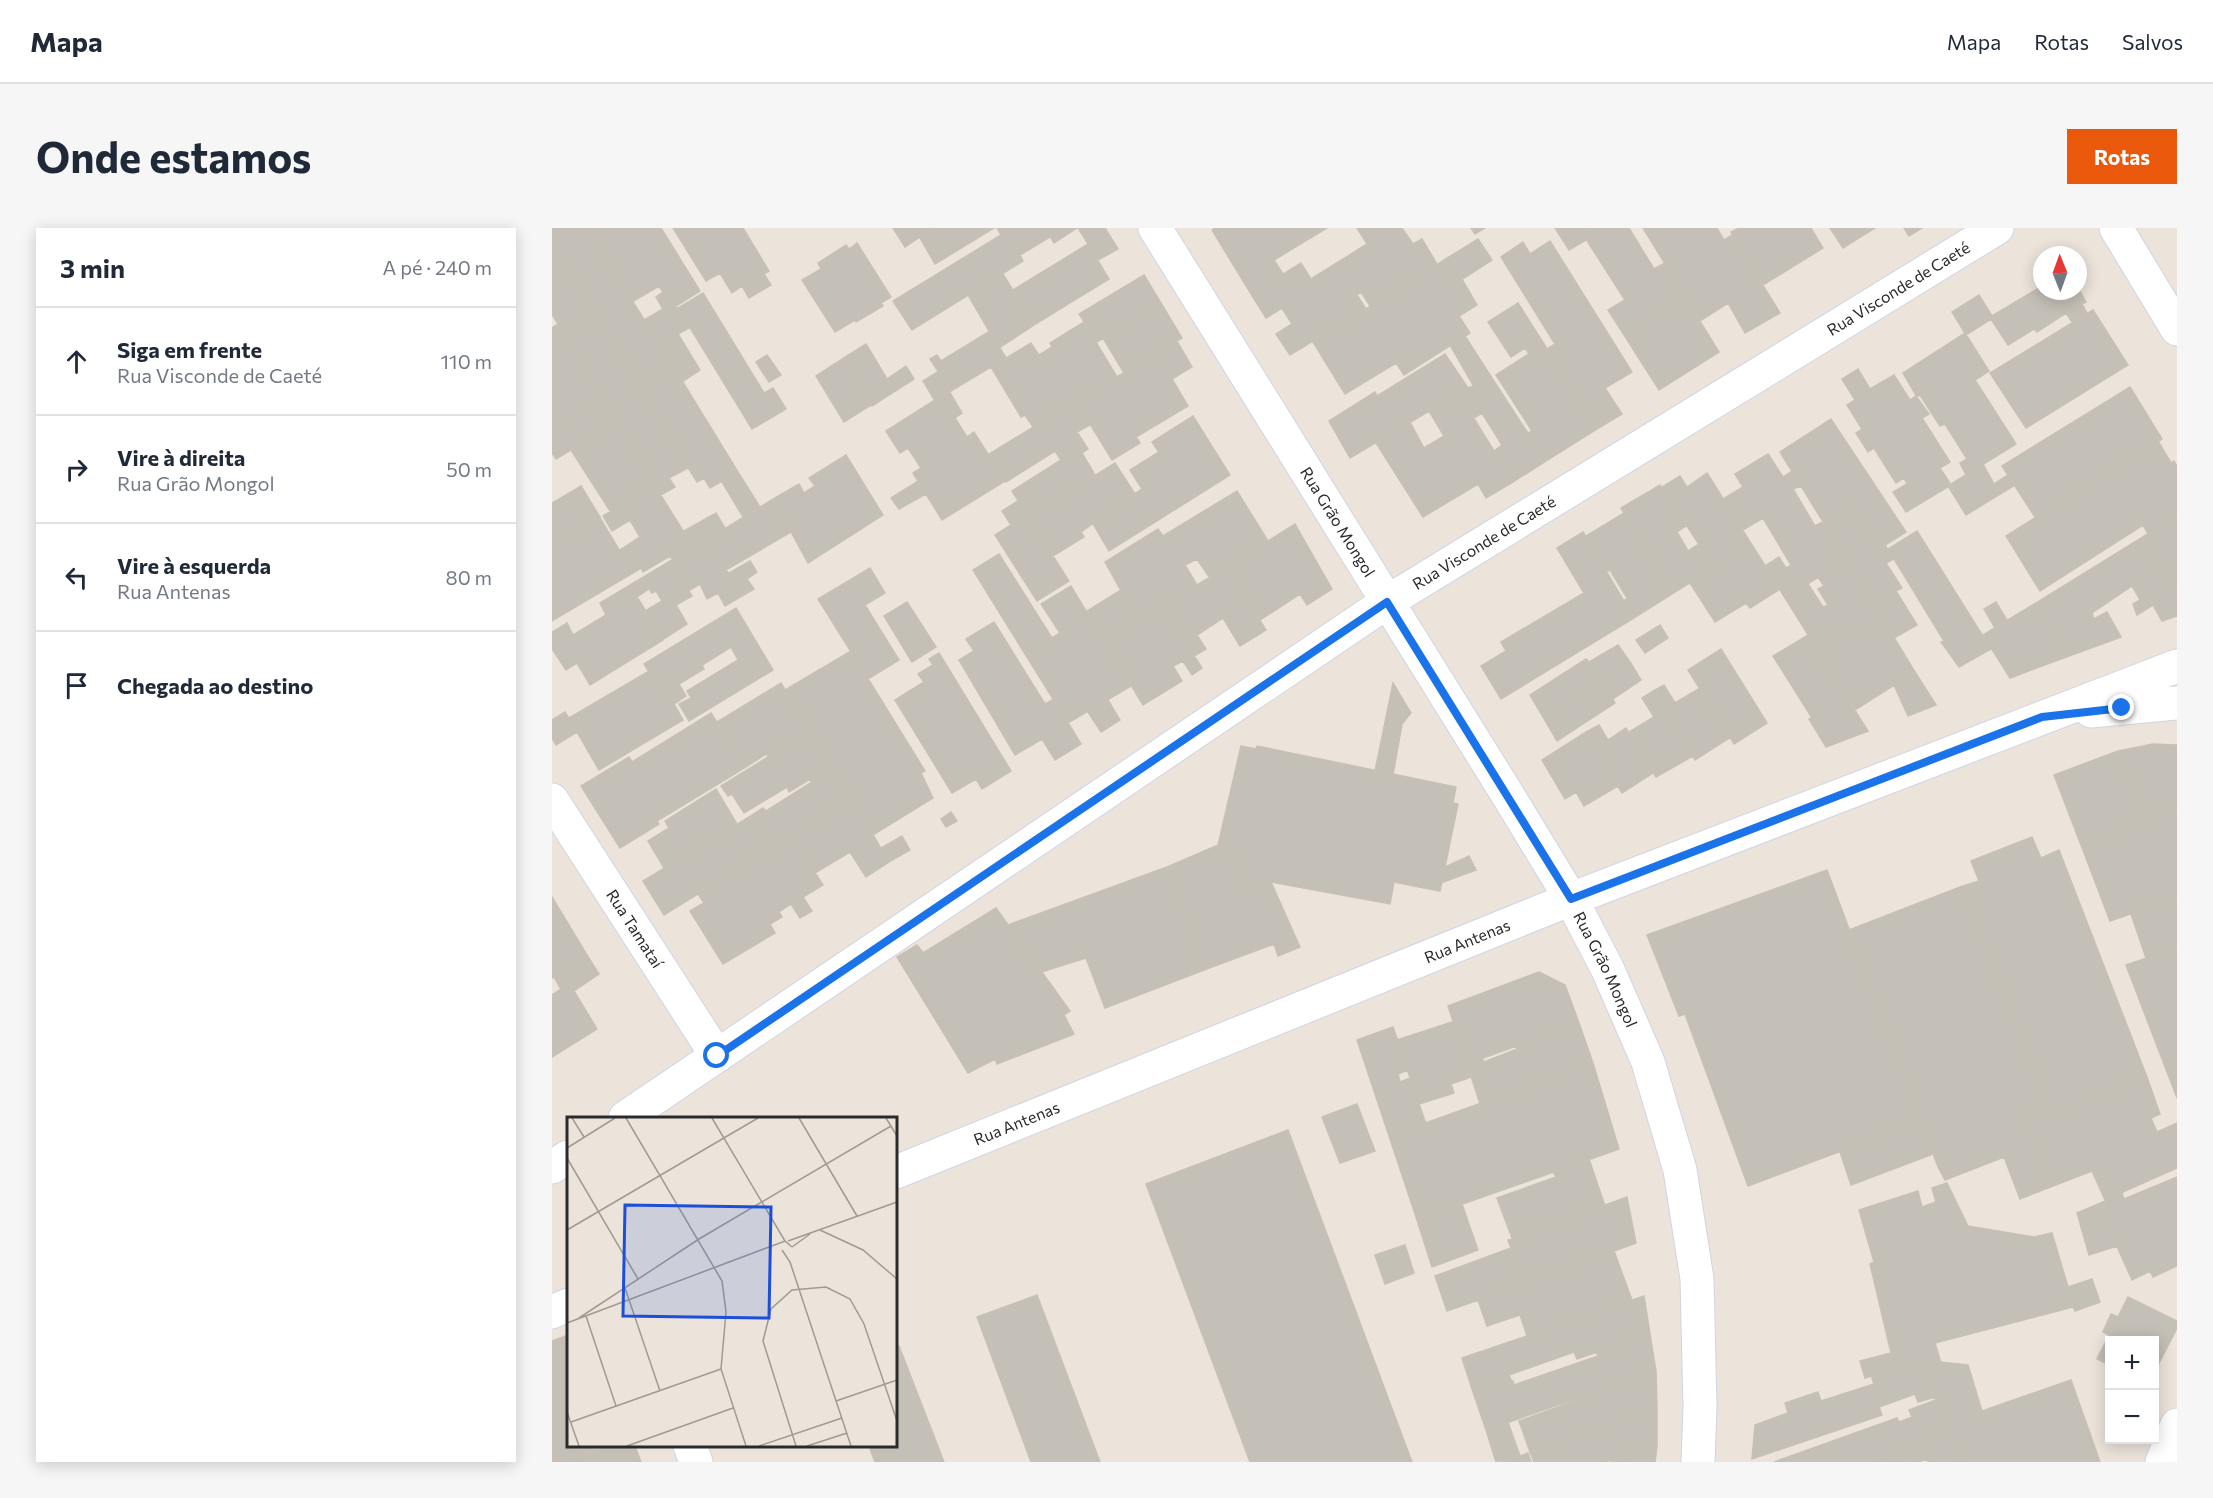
<!DOCTYPE html>
<html lang="pt">
<head>
<meta charset="utf-8">
<style>
  :root { --surface:#fff; --page:#f6f6f7; --text:#1f2937; --muted:#747a83; --line:#e0e1e3; --accent:#ea580c }
  body { margin:0; font-family:Commissioner,sans-serif; background:var(--page); color:var(--text) }
  .controls { position:absolute; right:18px; bottom:18px; display:grid; overflow:hidden; border-radius:0px; box-shadow:0 3px 15px #0003 }
  .controls button { width:54px; height:54px; display:grid; place-items:center; padding:0; border:0; border-bottom:2px solid var(--line); background:var(--surface); color:var(--text); font:30px sans-serif }
  .compass { position:absolute; left:1481px; top:18px; width:54px; height:54px; border-radius:50%; background:var(--surface); box-shadow:0 3px 15px #0003; rotate:359deg }
  .stop { position:absolute; width:18px; height:18px; margin:-14px; border:4px solid #1a73e8; border-radius:50%; background:#fff }
  .stop.end { background:#1a73e8; border-color:#fff; box-shadow:0 2px 6px #0008 }
  .list { margin:0; padding:0; list-style:none }
  h2 { display:flex; justify-content:space-between; align-items:center; height:78px; margin:0; padding:0 24px; font-size:26px }
  h2 small { font-size:20px; font-weight:400; color:var(--muted) }
  .list li { display:grid; grid-template-columns:39px 1fr auto; gap:18px; align-items:center; box-sizing:border-box; height:108px; padding:0 24px; border-top:2px solid var(--line) }
  .list b { display:block; font-size:22px; white-space:nowrap }
  .list p { margin:0; font-size:20px; white-space:nowrap; color:var(--muted) }
  .list em { font-size:20px; font-style:normal; color:var(--muted) }
  .icon { flex:none; width:33px; height:33px; fill:none; stroke:currentColor; stroke-width:2; stroke-linecap:round; stroke-linejoin:round }
  .map { position:relative; flex:none; width:1625px; height:1234px; overflow:hidden; border-radius:0px }
  header { display:flex; align-items:center; gap:36px; box-sizing:border-box; height:84px; padding:0 30px; background:var(--surface); border-bottom:2px solid var(--line) }
  header strong { font-size:28px }
  nav { display:flex; gap:33px; margin-inline-start:auto; font-size:21px }
  .intro { display:flex; align-items:center; justify-content:space-between; box-sizing:border-box; height:144px; padding:0 36px }
  h1 { margin:0; font-size:42px }
  .button { padding:15px 27px; border-radius:0px; background:var(--accent); color:#fff; font-size:21px; font-weight:700 }
  main { display:flex; gap:36px; padding:0 36px }
  aside { flex:1; background:var(--surface); border-radius:0px; box-shadow:0 3px 15px #0003 }
  .map>svg:first-child { display:block }
  .building { fill:#c4bfb7; stroke:#c8c0b5; stroke-width:1.5 }
  .lines { fill:none; stroke-linecap:round; stroke-linejoin:round }
  .minor-casing { stroke:#d0d4e3; stroke-width:35 }
  .minor { stroke:#fff; stroke-width:33 }
  .route { stroke:#1a73e8; stroke-width:8 }
  .labels { text-anchor:middle; stroke-width:4.5; stroke-linejoin:round; paint-order:stroke }
  .street-label { font-size:16px; fill:#2a2a2a; stroke:#fff }
  .inset-road { fill:none; stroke:#9e9a94; stroke-width:1.5 }
  .view { fill:#1d4ed8; fill-opacity:0.15; stroke:#1d4ed8; stroke-width:3 }
  .inset-edge { fill:none; stroke:#2a2a2a; stroke-width:3 }
</style>
</head>
<body>
<header>
<strong>Mapa</strong>
<nav><a>Mapa</a><a>Rotas</a><a>Salvos</a></nav>
</header>
<div class="intro"><h1>Onde estamos</h1><a class="button">Rotas</a></div>
<main>
<aside>
<h2>3 min<small>A pé · 240 m</small></h2>
<ul class="list">
<li><svg class="icon" aria-label="ahead" viewBox="0 0 24 24"><path d="M12 20V5M6 11l6-6 6 6"/></svg><div><b>Siga em frente</b><p>Rua Visconde de Caeté</p></div><em>110 m</em></li>
<li><svg class="icon" aria-label="right" viewBox="0 0 24 24"><path d="M7 20v-9h11M14 6l5 5-5 5"/></svg><div><b>Vire à direita</b><p>Rua Grão Mongol</p></div><em>50 m</em></li>
<li><svg class="icon" aria-label="left" viewBox="0 0 24 24"><path d="M17 20v-9H6M10 6l-5 5 5 5"/></svg><div><b>Vire à esquerda</b><p>Rua Antenas</p></div><em>80 m</em></li>
<li><svg class="icon" aria-label="arrive" viewBox="0 0 24 24"><path d="M6 21V4h12l-3 4 3 4H6"/></svg><div><b>Chegada ao destino</b></div></li>
</ul>
</aside>
<div class="map">
<svg width="1625" height="1234" viewBox="0 0 1625 1234">
  <rect width="100%" height="100%" fill="#ece4db"/>
  <!-- building -->
  <path class="building" d="M0,0H35L121,138L86,159L0,17Z
    M35,0H109L148,63L124,78L137,100L126,106L148,142L130,154L92,92L111,81L104,69L111,64L107,58L80,74Z
    M121,0H191L217,43L212,46L219,57L197,70L190,58L180,65L168,45L154,53Z
    M341,0H380V1L353,19Z
    M382,0H442L383,36L368,10Z
    M445,0H493L498,9L468,27L471,33L360,102L341,73L449,7Z
    M493,0H525L502,15Z
    M526,0H553L566,21L546,32Z
    M663,0H775L722,32L731,46L699,66L660,2Z
    M805,0H850L861,16L870,11L885,36L818,78L809,64L805,67L814,81L738,127L724,106L740,96L730,80L714,90L699,66L749,35L759,51L815,16Z
    M919,0H933L923,6Z
    M1003,0H1036L1030,5L1034,12L1017,22Z
    M1036,0H1077L1102,41L1113,35L1133,69L1072,107L1056,82L1073,72L1030,5Z
    M1091,0H1165L1172,12L1180,7L1228,85L1193,105L1176,75L1148,93Z
    M1187,0H1259L1271,20L1211,57L1179,4Z
    M1278,0H1323L1291,20Z
    M1352,0H1370L1357,8Z
    M926,11L940,32L906,54L892,32Z
    M998,13L1080,144L1053,160L1070,186L1045,201L995,121L1003,116L949,29L971,14L978,26Z
    M305,15L339,69L329,75L331,78L304,94L303,92L283,104L250,52L269,41L266,35L294,17L297,21Z
    M536,16L557,51L482,97L461,62Z
    M0,17L46,91L14,110L0,86Z
    M892,32L906,54L910,51L925,77L907,88L918,105L852,147L844,135L793,166L761,114Z
    M451,46L482,97L447,120L416,67Z
    M592,47L609,75L545,114L527,86Z
    M1490,58V63H1526V60L1534,74L1530,76L1535,85L1520,94L1514,85L1485,104L1482,101L1456,117L1439,91L1414,107L1400,84L1427,67L1440,88Z
    M151,65L212,165L221,160L234,181L200,201L126,80Z
    M1133,69L1167,124L1107,162L1072,107Z
    M609,75L630,110L572,145L551,110Z
    M966,75L992,116L977,126L973,120L959,129L936,94Z
    M1541,82L1576,137L1474,200L1438,145Z
    M46,91L136,240L117,250L123,259L109,267L14,110Z
    M532,94L565,149L481,199L473,187L469,189L439,139L479,115L487,127L500,119L498,115Z
    M6,96L50,170L0,200V100Z
    M438,103L454,130L399,163L378,131L385,127L389,133Z
    M1413,105L1437,143L1423,152L1464,216L1414,247L1408,235L1415,231L1393,196L1388,198L1368,167L1365,169L1351,145Z
    M913,108L938,147L921,157L898,117Z
    M625,113L640,139L620,151L636,178L584,209L588,215L560,232L524,173Z
    M314,116L335,151L354,138L362,151L320,178L290,131Z
    M992,116L1045,201L994,233L976,205L980,203L944,147Z
    M893,126L916,160L798,230L777,193L823,164L825,168Z
    M215,127L229,147L217,154L204,134Z
    M290,131L319,177L292,194L264,148Z
    M121,138L186,244L158,260L152,250L145,254L86,159Z
    M1306,141L1318,161L1342,147L1358,172L1364,168L1377,186L1370,190L1398,234L1388,240L1399,257L1354,284L1341,264L1355,256L1352,250L1344,255L1322,220L1316,224L1304,205L1310,201L1295,177L1303,172L1290,151Z
    M387,143L399,163L383,173L371,153Z
    M938,147L994,233L961,254L942,223L950,217L930,185L922,190L907,166Z
    M1578,159L1610,211L1483,289L1450,238Z
    M397,163L410,185L403,190L415,209L422,204L453,253L390,292L361,245L369,240L356,220L348,225L334,203Z
    M907,166L961,254L934,270L926,256L871,289L824,215L858,194L872,220L892,208L877,183Z
    M50,170L65,194L4,231L0,225V200Z
    M524,173L538,197L525,204L536,221L530,225L543,247L476,289L460,263L509,232L503,223L454,254L437,226Z
    M641,188L678,247L557,323L540,294L590,261L578,242L607,224L600,214Z
    M1279,191L1354,304L1327,321L1299,281L1273,297L1228,224Z
    M65,194L102,256L58,283L19,222Z
    M1606,213L1619,235L1622,233L1625,238V288L1596,306L1591,297L1488,363L1454,308Z
    M1216,226L1231,249L1240,243L1249,258L1241,261L1263,298L1271,294L1294,332L1233,370L1213,338L1227,329L1234,340L1239,337L1211,290L1191,302L1171,271L1191,259L1183,246Z
    M294,227L331,287L256,335L221,271L247,256L252,265L263,258L257,250Z
    M563,235L583,266L529,304L532,309L501,328L476,289Z
    M1431,236L1442,256L1456,247L1463,257L1414,287L1396,258Z
    M186,244L208,279L191,289L170,254Z
    M1155,245L1200,317L1162,340L1110,259L1128,248L1135,259Z
    M366,253L374,266L347,281L339,270Z
    M102,256L141,319L121,332L118,328L91,344L89,340L81,345L68,322L88,309L78,292L60,303L51,288Z
    M1108,257L1134,298L1125,304L1136,323L1147,316L1162,340L1120,366L1069,280Z
    M29,258L48,289L0,319V275Z
    M685,263L716,313L657,349L645,331L633,337L645,357L586,393L553,334L606,301L611,308Z
    M221,271L239,304L174,342L156,311Z
    M466,273L517,353L485,373L443,307L459,297L450,283Z
    M1299,281L1327,321L1333,317L1342,331L1334,335L1350,360L1344,363L1365,397L1342,410L1273,297Z
    M164,285L173,300L141,319L132,303Z
    M1072,285L1120,366L1082,390L1072,373L1075,370L1058,342L1055,344L1034,308Z
    M1625,288V368L1589,310Z
    M48,290L81,345L0,393V319Z
    M743,296L780,361L755,377L748,366L708,392L674,339Z
    M1365,303L1439,421L1407,439L1389,414L1392,413L1336,321Z
    M1031,304L1082,390L949,471L929,438L954,423L949,414L1032,365L1005,320Z
    M1589,310L1625,368V388L1610,393L1601,377L1585,387L1581,376L1588,372L1580,358L1540,385L1542,391L1555,384L1569,409L1517,428L1484,375Z
    M156,311L190,368L173,378L166,365L155,371L148,356L136,363L118,333Z
    M1200,317L1228,361L1198,380L1194,375L1163,394L1138,355Z
    M447,326L500,410L473,426L421,342Z
    M1294,332L1332,393L1304,411L1298,401L1265,421L1233,370L1256,356L1271,379L1276,377L1266,361L1272,358L1266,349Z
    M118,333L140,368L124,377L135,396L110,412L93,383L110,373L104,363L100,365L97,361L85,369L78,357Z
    M198,333L205,344L195,351L202,361L190,368L177,345Z
    M674,339L714,402L688,418L671,390L645,407L654,421L642,428L611,378Z
    M318,340L333,365L313,377L347,432L316,451L266,371Z
    M78,357L111,412L38,457L25,435L14,442L0,421V404L15,395L21,407L54,387L48,375Z
    M519,358L579,458L516,495L473,426L508,405L489,376Z
    M569,362L586,393L553,414L535,383Z
    M355,374L384,419L360,434L332,388Z
    M1444,374L1455,392L1443,400L1432,381Z
    M1484,375L1517,428L1458,450L1431,407Z
    M611,378L650,440L640,447L631,433L621,438L630,453L591,477L553,414Z
    M184,380L221,442L137,493L127,476L139,470L135,463L186,432L179,419L150,437L152,441L127,456L134,468L122,476L120,474L117,476L92,436Z
    M1332,393L1363,444L1303,482L1265,421L1298,401L1304,411Z
    M442,394L493,476L502,471L529,516L503,532L490,511L463,527L407,432L422,423L414,411Z
    M1108,397L1116,410L1093,425L1084,412Z
    M1256,407L1316,503L1274,519L1257,491L1260,490L1221,428Z
    M1066,417L1078,434L991,489L978,467L1034,431L1037,434Z
    M1169,421L1215,495L1182,516L1136,442Z
    M299,423L373,543L369,545L381,570L321,607L233,462Z
    M387,425L459,543L430,561L424,551L400,565L343,472L372,454L366,446L381,437L377,431Z
    M1078,434L1089,452L1061,471L1063,475L1005,513L991,489Z
    M97,443L117,476L120,474L122,476L131,492L47,542L17,490Z
    M1363,444L1384,477L1356,488L1342,457Z
    M229,455L258,503L217,529L214,526L194,539L165,494Z
    M841,455L859,485L850,496L841,547L823,543Z
    M1112,457L1123,475L1148,460L1179,509L1143,532L1103,462Z
    M1103,462L1141,528L1104,549L1077,504L1102,489L1090,470Z
    M556,472L568,492L549,504L536,484Z
    M13,484L25,504L4,517L0,510V492Z
    M159,485L194,539L105,593L107,596L68,620L29,558L77,529L80,534Z
    M1047,497L1056,512L1074,500L1101,545L1070,565L1034,504Z
    M258,503L280,538L237,564L235,559L192,585L180,566L176,568L169,558Z
    M1034,504L1066,558L1032,578L1024,564L1013,571L990,532Z
    M1601,516L1625,517V580L1594,591L1566,523Z
    M689,518L704,521L705,518L904,559L901,575L906,576L888,663L842,654L838,676L719,654L695,665L680,629L684,625L666,617Z
    M1566,523L1594,591L1529,617L1502,547Z
    M280,538L300,571L217,622L197,589L211,580L214,583L260,554L257,551Z
    M164,561L185,596L112,640L96,613L117,600L113,593Z
    M300,571L337,634L314,649L298,624L263,645L240,608Z
    M1625,580V670L1558,693L1529,617Z
    M399,584L405,593L394,599L389,591Z
    M197,589L217,622L112,687L91,653Z
    M240,608L271,657L251,669L260,683L248,690L239,676L227,684L230,689L218,696L223,705L171,736L138,683L152,675L146,666Z
    M350,608L358,622L337,634L329,620Z
    M1480,609L1489,630L1507,622L1595,849L1500,886L1408,659L1427,653L1419,633Z
    M666,617L684,625L680,629L695,665L719,654L748,719L726,728L722,716L652,742L615,639Z
    M917,628L924,642L891,654L893,639Z
    M615,639L652,742L553,780L534,730L489,744L456,697Z
    M1275,642L1369,893L1196,958L1133,786L1127,788L1095,707Z
    M1408,659L1497,880L1474,890L1501,958L1468,971L1452,929L1393,952L1386,939L1297,702Z
    M0,669L35,727L0,750Z
    M1625,670V720L1594,730L1579,686Z
    M444,680L518,783L512,787L522,806L445,836L443,831L416,845L345,729L365,717L371,725Z
    M1625,720V870L1574,737Z
    M35,727L47,746L22,763L45,801L0,829V767L9,761L2,749Z
    M987,744L1013,757L1027,795L915,836L896,778Z
    M900,794L919,849L899,856L902,865L867,876L845,812Z
    M1027,795L1041,835L928,876L915,836L930,830L932,834L965,821L964,818Z
    M841,799L856,842L846,846L848,854L858,850L874,896L837,908L805,812Z
    M1041,835L1067,921L865,992L837,908Z
    M1595,849L1608,886L1599,890L1605,904L1625,895V940L1553,972L1540,943L1501,958L1474,890L1497,880L1500,886Z
    M805,876L823,923L788,935L770,889Z
    M1369,893L1381,926L1299,957L1288,924Z
    M736,902L860,1234H698L594,956Z
    M1037,931L1053,978L960,1010L945,970L1004,949L1001,944Z
    M1625,949V1038L1601,1049L1598,1043L1580,1052L1546,976L1570,965L1572,971Z
    M1395,955L1416,998L1482,1009L1500,1005L1516,1059L1540,1051L1548,1074L1523,1083L1521,1079L1383,1115L1389,1135L1368,1132L1313,1150L1308,1133L1339,1125L1318,1036L1322,1034L1307,982L1366,963L1370,979L1384,974L1380,960Z
    M1075,969L1084,1015L972,1056L956,1012Z
    M910,976L926,1022L880,1039L865,992Z
    M1546,976L1565,1018L1537,1027L1525,985Z
    M853,1017L862,1045L833,1056L823,1027Z
    M959,1020L972,1056L895,1083L883,1048Z
    M1062,1023L1080,1072L975,1108L968,1087L935,1098L926,1072Z
    M485,1067L548,1234H479L425,1089Z
    M1092,1068L1098,1106L1025,1131L1022,1124L957,1147L960,1154L922,1167L910,1130Z
    M1576,1069L1625,1093V1100L1602,1145V1112H1558V1137L1545,1131L1557,1107L1551,1104L1559,1086L1566,1089Z
    M1098,1106L1104,1143L934,1202L922,1167L961,1153L962,1157L1046,1128L1045,1124Z
    M16,1107V1218H53L5,1234L0,1219V1113Z
    M347,1118L392,1234H323L317,1218H344V1119Z
    M1368,1132L1416,1137L1430,1183L1519,1152L1548,1234H1408Z
    M1368,1132L1383,1169L1366,1174L1363,1166L1327,1179L1330,1187L1200,1231L1203,1197L1236,1185L1233,1175L1266,1164L1269,1173L1322,1156L1319,1147Z
    M1104,1143L1105,1181L978,1224L967,1193Z
    M1384,1172L1397,1205L1318,1234H1222L1345,1190L1347,1194L1360,1189L1357,1182Z
    M1105,1181V1218L1053,1234H982L978,1224Z
    M956,1194L968,1228L944,1234L934,1202Z
    M1397,1205L1408,1234H1376L1375,1231L1367,1234H1347L1344,1225Z
    M53,1218H83L89,1234H9Z
    M1105,1218L1103,1234H1058L1076,1228Z
    M0,1219L5,1234H0Z
    M976,1225L979,1234H950L968,1228Z
    M1344,1225L1347,1234H1318Z"/>
  <g class="lines">
    <!-- minor casing -->
    <g class="minor-casing">
      <g id="minor">
        <path id="s1" d="M603,0L957,569L1019,671L1056,742L1096,834L1128,942L1145,1051L1148,1179L1146,1234"/>
        <path d="M1564,0L1625,101"/>
        <path d="M1539,483L1625,475"/>
        <path id="s2" d="M0,572L165,828"/>
        <path id="s3" d="M73,890L835,374L1445,0"/>
        <path d="M0,939L16,929"/>
        <path id="s4" d="M344,944L1019,671L1625,438"/>
        <path d="M0,1084L16,1077"/>
        <path d="M138,1218L144,1234"/>
        <path d="M1610,1234L1625,1197"/>
      </g>
    </g>
    <!-- minor -->
    <use href="#minor" class="minor"/>
  </g>
  <g class="lines">
    <!-- route -->
    <path class="route" d="M165,828L835,374L1019,671L1490,489L1570,480"/>
  </g>
  <g class="labels">
    <!-- street labels -->
    <g class="street-label">
      <text dy="6" stroke="none"><textPath href="#s3" startOffset="1520">Rua Visconde de Caeté</textPath></text>
      <text dy="6" stroke="none"><textPath href="#s1" startOffset="346">Rua Grão Mongol</textPath></text>
      <text dy="6" stroke="none"><textPath href="#s3" startOffset="1034">Rua Visconde de Caeté</textPath></text>
      <text dy="6" stroke="none"><textPath href="#s2" startOffset="153">Rua Tamataí</textPath></text>
      <text dy="6" stroke="none"><textPath href="#s4" startOffset="616">Rua Antenas</textPath></text>
      <text dy="6" stroke="none"><textPath href="#s1" startOffset="868">Rua Grão Mongol</textPath></text>
      <text dy="6" stroke="none"><textPath href="#s4" startOffset="130">Rua Antenas</textPath></text>
    </g>
  </g>
  <!-- overview -->
  <g transform="translate(15 889)">
    <rect width="330" height="330" fill="#ece4db"/>
    <path class="inset-road" d="M5,1L17,20M59,1L155,164L159,195L154,252L179,329M145,1L218,124M232,1L290,99M319,1L330,19M0,31L48,1M0,41L71,162M0,113L191,1M253,113L296,133L330,162M221,124L330,85M225,130L243,117M215,133L223,145L284,329M58,171L93,274M19,199L49,289M12,201L132,122L324,9M0,206L218,124L225,130M269,284L330,263M0,295L12,329M4,305L154,252M60,329L166,291M192,329L275,301M229,329L196,224L204,192L225,173L259,170L283,182L297,207L330,304M240,329L280,316"/>
    <path class="view" d="M58,88L204,90L202,201L56,199Z"/>
    <rect width="330" height="330" class="inset-edge"/>
  </g>
</svg>
<div class="controls">
<button>+</button>
<button>−</button>
</div>
<svg class="compass" viewBox="-18 -18 36 36"><path d="M0-13l5 13h-10z" fill="#e53935"/><path d="M0 13l5-13h-10z" fill="#747a83"/></svg>
<div class="stop" style="left:165px;top:828px"></div>
<div class="stop end" style="left:1570px;top:480px"></div>
</div>
</main>
</body>
</html>
